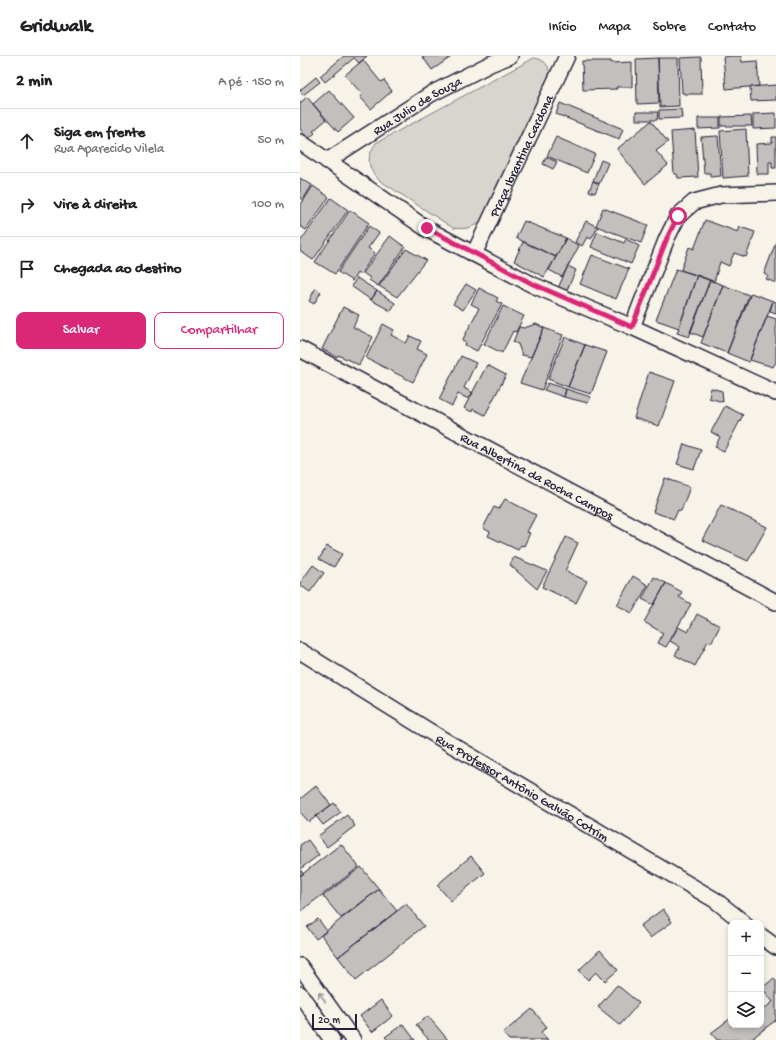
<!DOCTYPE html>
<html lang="pt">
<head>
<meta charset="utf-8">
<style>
  :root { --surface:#fff; --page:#f2f2f2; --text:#202124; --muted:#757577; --line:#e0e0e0; --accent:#db2777 }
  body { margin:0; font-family:"Gochi Hand",sans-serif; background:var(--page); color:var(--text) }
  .controls { position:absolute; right:12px; bottom:12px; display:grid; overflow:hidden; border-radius:8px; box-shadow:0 2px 6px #0003 }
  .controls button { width:36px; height:36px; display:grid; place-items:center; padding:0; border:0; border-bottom:1px solid var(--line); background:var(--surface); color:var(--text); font:20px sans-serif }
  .scale { position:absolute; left:12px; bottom:10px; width:45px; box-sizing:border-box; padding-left:4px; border:2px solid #22223b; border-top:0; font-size:11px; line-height:14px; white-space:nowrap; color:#22223b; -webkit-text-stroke:3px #f7f3e8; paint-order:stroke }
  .stop { position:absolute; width:12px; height:12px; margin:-9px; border:3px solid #db2777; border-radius:50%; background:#fff }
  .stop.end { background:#db2777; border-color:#fff; box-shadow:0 1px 4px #0008 }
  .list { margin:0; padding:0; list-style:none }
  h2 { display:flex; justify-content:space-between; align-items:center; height:52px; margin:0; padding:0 16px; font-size:17px }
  h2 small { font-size:13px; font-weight:400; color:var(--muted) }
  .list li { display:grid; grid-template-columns:26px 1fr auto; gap:12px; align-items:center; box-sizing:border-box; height:64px; padding:0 16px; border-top:1px solid var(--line) }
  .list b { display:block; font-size:15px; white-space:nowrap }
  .list p { margin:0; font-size:13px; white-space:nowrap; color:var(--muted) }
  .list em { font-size:13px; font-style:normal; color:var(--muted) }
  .actions { display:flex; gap:8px; padding:12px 16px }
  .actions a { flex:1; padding:9px 0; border:1px solid var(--accent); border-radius:8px; text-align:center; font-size:14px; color:var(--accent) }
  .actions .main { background:var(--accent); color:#fff }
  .icon { flex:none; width:22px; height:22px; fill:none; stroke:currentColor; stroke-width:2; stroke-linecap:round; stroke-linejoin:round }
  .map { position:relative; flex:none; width:476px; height:984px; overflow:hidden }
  header { display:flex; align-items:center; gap:24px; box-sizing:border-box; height:56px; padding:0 20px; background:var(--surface); border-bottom:1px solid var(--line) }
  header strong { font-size:19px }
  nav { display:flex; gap:22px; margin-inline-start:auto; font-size:14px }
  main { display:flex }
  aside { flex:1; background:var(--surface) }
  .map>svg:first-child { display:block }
  .green { fill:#d8d5cf; stroke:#7d7c85 }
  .building { fill:#c2bfbd; stroke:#22223b }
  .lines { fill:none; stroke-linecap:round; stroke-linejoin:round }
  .minor-casing { stroke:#22223b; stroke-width:18 }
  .minor { stroke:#f7f3e8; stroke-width:15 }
  .oneway { stroke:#97959a }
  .route { stroke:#db2777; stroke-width:5 }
  .labels { text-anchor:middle; stroke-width:4; stroke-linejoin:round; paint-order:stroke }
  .street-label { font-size:13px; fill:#22223b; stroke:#f7f3e8 }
</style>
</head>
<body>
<header>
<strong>Gridwalk</strong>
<nav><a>Início</a><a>Mapa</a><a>Sobre</a><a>Contato</a></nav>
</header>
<main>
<aside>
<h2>2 min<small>A pé · 150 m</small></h2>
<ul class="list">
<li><svg class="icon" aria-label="ahead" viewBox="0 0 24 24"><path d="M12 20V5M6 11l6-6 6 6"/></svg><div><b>Siga em frente</b><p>Rua Aparecido Vilela</p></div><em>50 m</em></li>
<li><svg class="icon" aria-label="right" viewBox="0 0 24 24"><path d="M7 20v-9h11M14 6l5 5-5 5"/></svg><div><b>Vire à direita</b></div><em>100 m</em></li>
<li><svg class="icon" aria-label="arrive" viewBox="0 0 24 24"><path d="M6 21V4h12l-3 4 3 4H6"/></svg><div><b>Chegada ao destino</b></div></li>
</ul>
<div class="actions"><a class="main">Salvar</a><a>Compartilhar</a></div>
</aside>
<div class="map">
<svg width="476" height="984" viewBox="0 0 476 984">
  <rect width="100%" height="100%" fill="#f7f3e8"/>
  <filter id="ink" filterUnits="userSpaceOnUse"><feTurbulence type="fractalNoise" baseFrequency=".025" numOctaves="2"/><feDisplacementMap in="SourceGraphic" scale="8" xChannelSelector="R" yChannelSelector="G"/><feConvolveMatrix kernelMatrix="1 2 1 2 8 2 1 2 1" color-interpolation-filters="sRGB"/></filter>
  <g filter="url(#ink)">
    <!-- green -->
    <path class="green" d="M234,2C243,3 249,8 250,18L185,161C176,171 167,174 153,172L79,124C67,112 66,101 76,87Z"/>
    <!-- building -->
    <path class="building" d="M44,0H67L59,7L54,2L25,26L20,20Z
      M122,0H150L151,1L132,14Z
      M431,0H441L442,6L457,5L459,30L426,33L423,1Z
      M401,1L402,38H384V37H382L380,2Z
      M358,2L359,47L337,48L336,3Z
      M358,2H378L379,50L360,51Z
      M63,4L81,26L84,24L92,35L71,53L60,41L62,38L45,19Z
      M282,5H311V7L332,6V31H316L317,33L283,34Z
      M16,21L20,26L3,39L0,34Z
      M476,29V44L451,45L450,31Z
      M29,34L54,62L38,76L13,48Z
      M7,41L26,64L13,75L15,77L8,83L0,73V47Z
      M260,47L323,73L319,83L256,58Z
      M381,53L382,62L359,63V54Z
      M336,56H358L357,64H336Z
      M476,57V72L453,73V58Z
      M451,60L452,70H421V61Z
      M398,62H420V72L398,73Z
      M351,65L368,86L356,95L368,109L345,128L317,93Z
      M446,73L448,120L423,122L420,75Z
      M395,74L398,121L378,122L377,118H374L371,76Z
      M418,80L421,120L410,121V117H404L401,81Z
      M256,81L295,98L287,117L247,100Z
      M472,81H476V112H472V106H469V118H457L456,88L472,87Z
      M246,101L257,106L253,113L243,108Z
      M301,104L308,107L299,128L293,125Z
      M0,122L12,129L3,144L0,142Z
      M293,125L299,128L295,137L289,135Z
      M13,130L29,141L6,174L0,170V150Z
      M31,142L48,154L13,204L0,195V186Z
      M303,152L348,169L341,187L296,170Z
      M50,154L69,167L35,218L15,206Z
      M405,164L438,176L440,171L455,176L446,201L434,197L429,210L420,206L414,226L381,214L389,191L394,193Z
      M224,165L266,182L256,201L216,182Z
      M286,165L298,171L291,183L287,181L282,190L275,186Z
      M69,170L79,177L68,192L75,197L60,219L57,217L52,225L38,216Z
      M297,176L324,187L326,183L339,190L331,208L291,191Z
      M90,180L105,191L78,230L69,224L70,222L63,217Z
      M266,182L279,190L262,221L249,214Z
      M223,186L256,201L244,221L214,205Z
      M476,186V227L466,223L468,220L464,218Z
      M106,193L126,204L97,241L79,230Z
      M292,199L329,213L316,243L280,228Z
      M268,210L276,214L266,236L258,232Z
      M376,213L397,219L379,272L356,264Z
      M397,219L410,224L389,281L377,277Z
      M57,222L77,235L71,244L51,230Z
      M410,224L423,229L403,281L390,276Z
      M166,228L176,234L163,254L153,248Z
      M423,229L449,239L427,297L401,287Z
      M16,231L21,236L14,248L9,245Z
      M179,232L198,242L196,245L202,248L177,295L165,289L166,287L162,285L179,252L171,248Z
      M77,235L95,247L91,255L71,244Z
      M451,237L473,245L449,306L427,297Z
      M473,245L476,246V257L470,255Z
      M203,250L224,260L216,276L213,275L202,297L184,288Z
      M43,251L59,259L53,271L73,281L59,309L38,299L37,301L22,293Z
      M467,260L476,263V306L473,311L450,304Z
      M83,268L94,274L91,279L106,287L110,280L121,285L117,293L127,298L113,326L66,302Z
      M236,268L244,272L231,301L222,299L218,288L213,286L219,271L224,272Z
      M244,272L263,279L242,334L220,327Z
      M265,281L285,289L268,331L248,323Z
      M285,289L307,296L291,338L268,331Z
      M161,300L176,307L164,332L173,337L169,343L158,338L152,350L139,343Z
      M187,309L206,319L185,359L173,353L172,356L164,352L169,343Z
      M349,316L375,325L359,370L334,362Z
      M248,327L266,333L264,341L244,334Z
      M411,332L422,335L423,346L409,342Z
      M266,333L291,341L288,347L264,341Z
      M425,350L443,359L424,395L415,391L420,381L411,376Z
      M384,388L401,394L394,413L377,408Z
      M365,422L390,431L381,455L378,454L374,463L353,456Z
      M205,443L236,459L227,476L230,477L224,490L221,489L218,494L188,480L190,476L183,472L194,451L199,453Z
      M421,449L467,471L448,505L402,484Z
      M266,481L278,487L265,515L287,525L276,547L242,531Z
      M27,490L42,498L34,511L19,503Z
      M214,501L247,515L237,533L210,509Z
      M13,509L24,517L10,536L0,529V527Z
      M333,520L348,529L332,557L317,549Z
      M354,521L366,527L354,549L342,543Z
      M366,527L382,536L379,541L391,548L366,591L358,587L363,577L344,566Z
      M397,558L420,570L411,587L408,585L395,610L375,599L380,591L370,585L378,571L388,576Z
      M16,730L31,749L9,766L0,756V743Z
      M34,747L41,756L23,769L16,760Z
      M47,759L55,770L27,791L18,780Z
      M8,784L19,799L0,813L3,818L0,820V789Z
      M41,788L59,811L1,855L0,854V820Z
      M171,800L185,817L151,845L137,829Z
      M61,811L79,833L41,862L23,840Z
      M79,833L97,855L38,901L21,879Z
      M106,848L124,870L56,924L38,901Z
      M363,853L372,866L350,882L340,870Z
      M18,863L27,875L16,883L7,871Z
      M300,894L318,914L305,925L296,916L288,924L279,914Z
      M474,922L476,925V964L450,984H417L411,977L431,962V969H461V955L473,946L462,932Z
      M317,929L339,947L320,969L298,951Z
      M81,944L93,960L72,976L60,960Z
      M232,953L247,971L241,976L248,984H209L203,977Z
      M128,960L148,984H129L116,969Z
      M103,968L115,984H88L85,981Z"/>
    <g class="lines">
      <!-- minor casing -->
      <g class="minor-casing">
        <g id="minor">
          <path d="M0,86L127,173L174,198L233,229L332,271L476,337"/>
          <path id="s1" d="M27,105L131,38L190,8L210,0"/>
          <path id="s2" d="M174,198L267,0"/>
          <path d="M332,271L367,182L378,160L394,146L421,139L476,137"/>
          <path id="s3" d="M0,293L476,546"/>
          <path id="s4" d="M0,595L142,683L415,844L444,867"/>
          <path d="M461,880L476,891"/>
          <path d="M0,910L53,984"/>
          <path d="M0,938L32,984"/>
        </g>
      </g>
      <!-- minor -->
      <use href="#minor" class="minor"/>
    </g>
    <!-- one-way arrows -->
    <defs><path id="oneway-shaft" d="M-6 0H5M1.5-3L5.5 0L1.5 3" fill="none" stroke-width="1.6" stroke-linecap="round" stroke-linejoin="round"/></defs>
    <use class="oneway" href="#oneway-shaft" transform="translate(22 941) rotate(-125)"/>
  </g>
  <g class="lines" filter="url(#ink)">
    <!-- route -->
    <path class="route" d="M127,172L233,228L332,271L367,182L378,160"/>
  </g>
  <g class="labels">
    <!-- street labels -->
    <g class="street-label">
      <text dy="5" stroke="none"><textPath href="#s1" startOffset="106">Rua Julio de Souza</textPath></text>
      <text dy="5" stroke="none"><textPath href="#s2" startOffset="109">Praça Ibrantina Cardona</textPath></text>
      <text dy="5" stroke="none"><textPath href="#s3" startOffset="269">Rua Albertina da Rocha Campos</textPath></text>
      <text dy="5" stroke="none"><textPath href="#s4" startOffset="261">Rua Professor Antônio Galvão Cotrim</textPath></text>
    </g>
  </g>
</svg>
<div class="controls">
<button>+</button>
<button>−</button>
<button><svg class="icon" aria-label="layers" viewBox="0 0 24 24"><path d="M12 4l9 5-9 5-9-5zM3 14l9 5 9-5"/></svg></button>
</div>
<div class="scale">20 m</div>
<div class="stop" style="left:378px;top:160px"></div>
<div class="stop end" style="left:127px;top:172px"></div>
</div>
</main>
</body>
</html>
